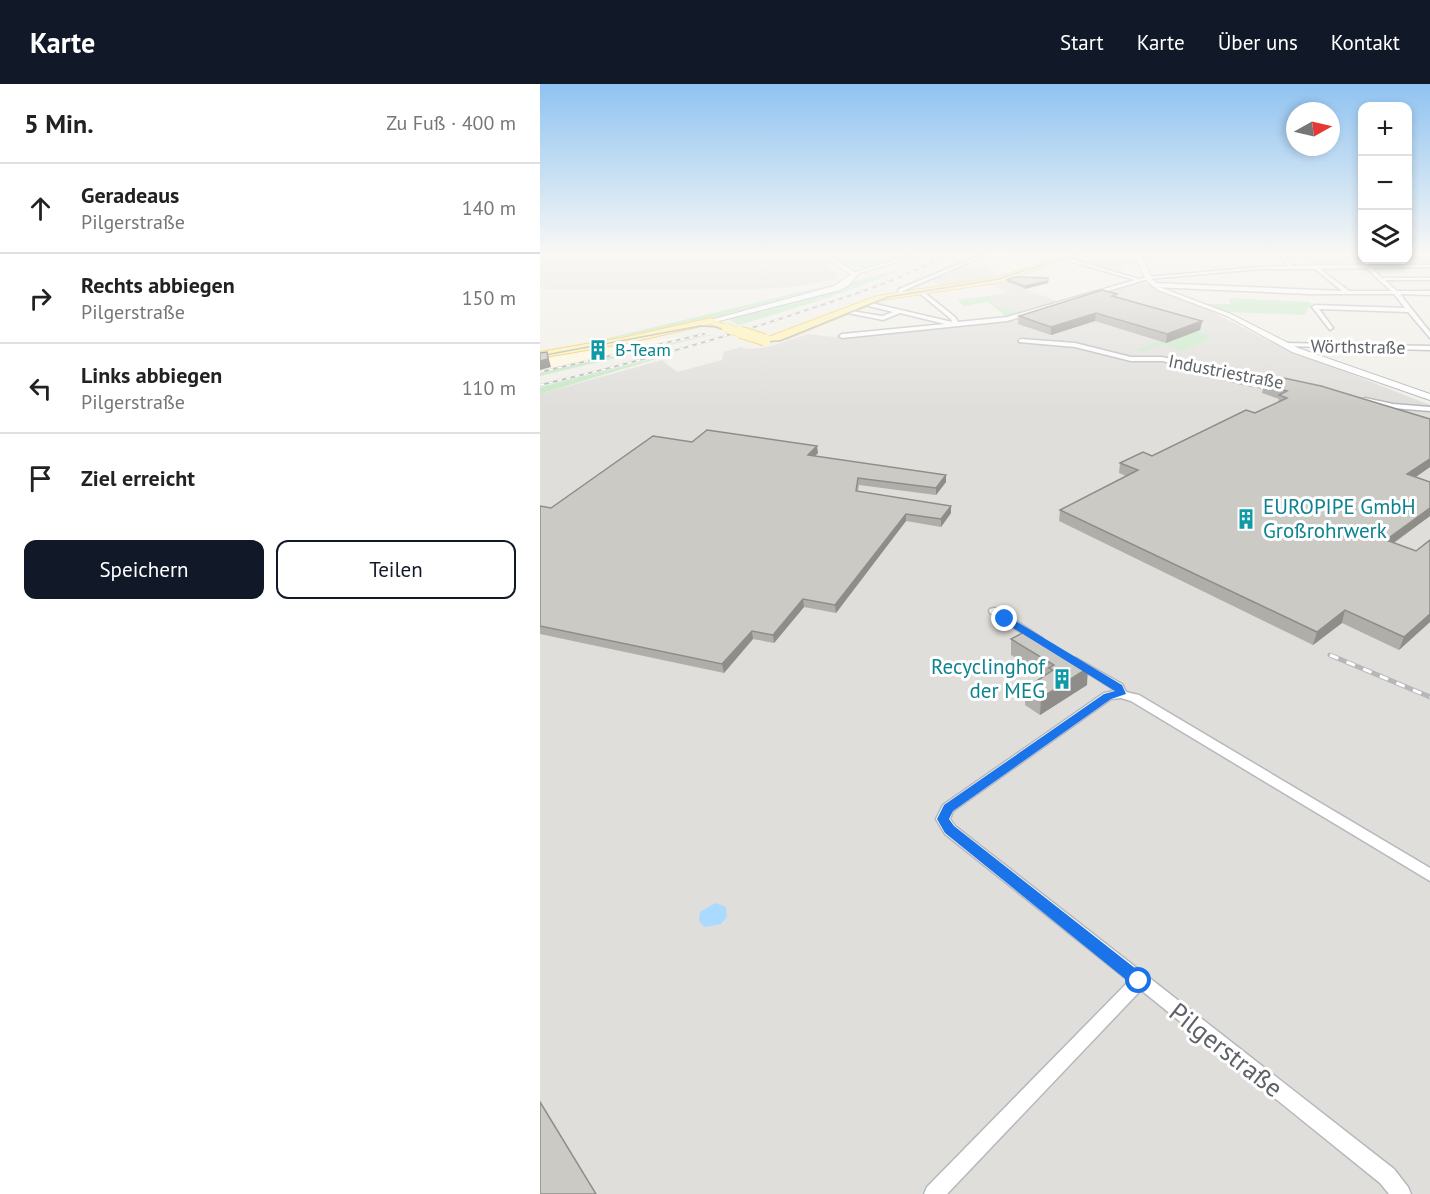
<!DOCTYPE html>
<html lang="de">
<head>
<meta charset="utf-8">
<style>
  :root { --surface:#fff; --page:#f2f2f2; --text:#222; --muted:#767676; --line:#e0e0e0; --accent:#111827 }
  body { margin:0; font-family:"PT Sans",sans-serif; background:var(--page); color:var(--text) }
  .controls { position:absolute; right:18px; top:18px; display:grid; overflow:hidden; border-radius:12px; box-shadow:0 3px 9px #0003 }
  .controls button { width:54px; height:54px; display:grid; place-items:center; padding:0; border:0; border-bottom:2px solid var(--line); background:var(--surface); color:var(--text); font:30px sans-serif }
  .compass { position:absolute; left:746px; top:18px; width:54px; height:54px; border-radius:50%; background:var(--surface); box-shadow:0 3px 9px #0003; rotate:82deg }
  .stop { position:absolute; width:18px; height:18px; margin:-14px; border:4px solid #1a73e8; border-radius:50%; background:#fff }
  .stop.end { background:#1a73e8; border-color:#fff; box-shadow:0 2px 6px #0008 }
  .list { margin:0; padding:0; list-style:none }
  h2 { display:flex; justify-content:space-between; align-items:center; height:78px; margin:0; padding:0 24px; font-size:26px }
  h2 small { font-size:20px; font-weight:400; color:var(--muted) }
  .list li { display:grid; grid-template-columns:39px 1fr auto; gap:18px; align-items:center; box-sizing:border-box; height:90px; padding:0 24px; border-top:2px solid var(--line) }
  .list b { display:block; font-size:22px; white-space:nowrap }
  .list p { margin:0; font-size:20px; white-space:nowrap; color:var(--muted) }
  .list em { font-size:20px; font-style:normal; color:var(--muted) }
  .actions { display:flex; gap:12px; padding:18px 24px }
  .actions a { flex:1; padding:14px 0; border:2px solid var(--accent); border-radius:12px; text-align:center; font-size:21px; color:var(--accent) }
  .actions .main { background:var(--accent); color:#fff }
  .icon { flex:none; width:33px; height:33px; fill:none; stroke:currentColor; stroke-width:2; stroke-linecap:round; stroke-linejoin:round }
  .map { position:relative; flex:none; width:890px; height:1110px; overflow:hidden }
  header { display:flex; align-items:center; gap:36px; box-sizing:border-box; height:84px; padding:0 30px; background:var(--accent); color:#fff }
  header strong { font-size:28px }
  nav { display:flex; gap:33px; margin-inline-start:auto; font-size:21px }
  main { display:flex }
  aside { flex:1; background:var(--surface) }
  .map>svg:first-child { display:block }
  .commercial { fill:#fef7e0 }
  .industrial { fill:#e0deda }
  .education { fill:#e1ded6 }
  .green { fill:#c5e8c5 }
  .water { fill:#aadaff }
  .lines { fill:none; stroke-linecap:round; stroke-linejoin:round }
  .minor-casing { stroke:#b5b8bc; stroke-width:3 }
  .tertiary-casing { stroke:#b5b8bc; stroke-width:2 }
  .secondary-casing { stroke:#b6babf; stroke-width:2 }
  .primary-casing { stroke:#f2c960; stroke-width:2 }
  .minor { fill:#fff; fill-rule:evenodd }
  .tertiary { fill:#fff; fill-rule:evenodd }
  .secondary { fill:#fff; fill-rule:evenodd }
  .primary { fill:#fff2af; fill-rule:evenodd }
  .tram { stroke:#b6b7b8; stroke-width:1.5 }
  .rail-far1-casing { stroke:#b6b7b8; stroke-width:2 }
  .rail-casing { stroke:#b6b7b8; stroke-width:5 }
  .rail-far1 { stroke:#fff; stroke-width:1.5; stroke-dasharray:4.5; stroke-linecap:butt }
  .rail { stroke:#fff; stroke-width:3; stroke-dasharray:9; stroke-linecap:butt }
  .primary-bridge-far1-casing { stroke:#f2c960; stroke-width:10; stroke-linecap:butt }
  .primary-bridge-casing { stroke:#f2c960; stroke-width:13; stroke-linecap:butt }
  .primary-bridge-far1 { stroke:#fff2af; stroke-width:9 }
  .primary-bridge { stroke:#fff2af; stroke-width:11 }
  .wall { fill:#afaea9 }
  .shaded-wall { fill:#8f8d8a }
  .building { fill:#cccac5; stroke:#8f8d8a; stroke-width:1.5 }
  .route { fill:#1a73e8 }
  .labels { text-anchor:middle; stroke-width:6; stroke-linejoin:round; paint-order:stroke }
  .far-street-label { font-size:18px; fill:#5f6368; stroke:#fff }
  .far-culture-label { font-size:18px; fill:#0d838f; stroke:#fff; text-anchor:start }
  .culture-label { font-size:21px; fill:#0d838f; stroke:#fff; text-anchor:start }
  .near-street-label { font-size:26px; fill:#5f6368; stroke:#fff }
</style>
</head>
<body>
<header>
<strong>Karte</strong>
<nav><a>Start</a><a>Karte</a><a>Über uns</a><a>Kontakt</a></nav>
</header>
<main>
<aside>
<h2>5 Min.<small>Zu Fuß · 400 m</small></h2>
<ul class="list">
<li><svg class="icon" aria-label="ahead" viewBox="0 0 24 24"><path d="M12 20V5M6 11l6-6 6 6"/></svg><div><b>Geradeaus</b><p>Pilgerstraße</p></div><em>140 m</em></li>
<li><svg class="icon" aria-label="right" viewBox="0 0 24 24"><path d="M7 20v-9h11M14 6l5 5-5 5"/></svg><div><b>Rechts abbiegen</b><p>Pilgerstraße</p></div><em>150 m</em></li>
<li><svg class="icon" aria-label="left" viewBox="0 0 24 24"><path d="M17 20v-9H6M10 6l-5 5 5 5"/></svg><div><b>Links abbiegen</b><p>Pilgerstraße</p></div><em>110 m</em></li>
<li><svg class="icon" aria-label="arrive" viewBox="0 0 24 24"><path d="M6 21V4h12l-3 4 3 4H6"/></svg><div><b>Ziel erreicht</b></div></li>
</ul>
<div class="actions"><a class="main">Speichern</a><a>Teilen</a></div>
</aside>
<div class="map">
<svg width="890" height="1110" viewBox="0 0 890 1110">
  <rect width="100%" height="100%" fill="#f1efe8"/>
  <!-- commercial -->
  <path class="commercial" d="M452,170H465L470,173L491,171L508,176L470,188L441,174Z
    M149,252L35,278L0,286V274L81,260Z"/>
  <!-- industrial -->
  <path class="industrial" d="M10,170H258L273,177L283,176L287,183L295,187L297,195L253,203L219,205H5L7,203H0V174Z
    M432,180L440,183H445L458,192L402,202L390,195Z
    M462,196L469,199L517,217L480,229L453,221L452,216L456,214L449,212L468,208L448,199Z
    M601,198L659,221L737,261L890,321V1110H0V310L122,276L137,288L182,276L184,268L201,263L207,265L228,263L268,250L302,254L466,238Z"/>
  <!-- education -->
  <path class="education" d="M557,174L596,177L598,180H583V185L576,187L546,179Z"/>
  <!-- green -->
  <path class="green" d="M366,170H373C340,182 323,193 291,172H359Z
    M354,187L356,188C304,209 252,226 198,241L189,235L306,203L315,197Z
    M301,199L158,238L48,259L273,205Z
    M449,212L457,214L452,216L453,221L480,229L467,233L448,218L424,222L417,216Z
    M689,214L770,218L773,224H768L765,231L689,228L667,220H691Z
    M658,247L668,251V256L643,267L623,260L601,268L597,266L619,257Z
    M169,251H171L0,292V289Z
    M132,270L0,310V303Z"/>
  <!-- water -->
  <path class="water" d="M175,819L186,823L187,833L181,840L165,843L159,837L160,828Z"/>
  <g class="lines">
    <!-- minor casing -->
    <g class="minor-casing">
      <path id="minor" d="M443,170H448L363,207L362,211L357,210L359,205Z
        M739,170H743L753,182L774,181H823L812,170H816L829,181H890V183L832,184L842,194H890V196H845L857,207H890V211L860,210L890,248V254L868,228L779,225L793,244L790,246L772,223L775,221L865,224L854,210H769L614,203L611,201L614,199L802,207L775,185H720L608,195L467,237L302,254L299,252L302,250L405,240L360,229L343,236L308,229L311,227L342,232L353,228L329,222L331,219L412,238L411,235L378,208L380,205L415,233L418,238L467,233L595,196L522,175L524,173L599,195L608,193L720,183L748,182ZM826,184L851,207H809L780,185Z
        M481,255L535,259L591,273H622L745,299L742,301L622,277H591L535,263L479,258V256Z
        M746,259L890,262V266L744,262V260Z
        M825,314L853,320L890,323V327L853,324L823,317V315Z
        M454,524L458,525L502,554L497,557L493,556L450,529L449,527L450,525Z
        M536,574L582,600L586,608L599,611L890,784V797L591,617L581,614L571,615L413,727L410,735L415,742L854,1085L868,1103L871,1110H849L840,1099L601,906L407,1110H384L387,1103L589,897L405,750L396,735L403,721L564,609L574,607L573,605L532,579L531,577L532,575Z"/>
    </g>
    <!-- tertiary casing -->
    <g class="tertiary-casing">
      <path id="tertiary" d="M375,170H384L317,190L312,189Z
        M594,170H600L612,195L622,204L691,230L758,264L890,310V316L752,268L687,232L618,206L606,196Z"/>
    </g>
    <!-- secondary casing -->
    <g class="secondary-casing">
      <path id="secondary" d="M278,170H285L318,190L309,201L300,206L171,239L167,237L294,202L311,190Z"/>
    </g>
    <!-- primary casing -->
    <g class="primary-casing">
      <path id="primary" d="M528,170H539L461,198L342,216L248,254L225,259L220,256L337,212L460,193Z
        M171,234L191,244L186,247L170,240L87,259L0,274V268L87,253Z"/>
    </g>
    <!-- minor -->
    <use href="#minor" class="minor"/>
    <!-- tertiary -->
    <use href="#tertiary" class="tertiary"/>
    <!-- secondary -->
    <use href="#secondary" class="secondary"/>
    <!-- primary -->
    <use href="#primary" class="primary"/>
    <!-- tram -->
    <path class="tram" d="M0,272L160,242L176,243L216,258L240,257L348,213L459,195L536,170"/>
    <!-- rail-far1 casing -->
    <g class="rail-far1-casing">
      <path id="rail-far1" d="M633,285L730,306
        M0,288L164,250
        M0,301C89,280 177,256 264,227C313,211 363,195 408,170"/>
    </g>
    <!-- rail casing -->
    <g class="rail-casing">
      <path id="rail" d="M790,571L890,613"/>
    </g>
    <!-- rail-far1 -->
    <use href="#rail-far1" class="rail-far1"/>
    <!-- rail -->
    <use href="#rail" class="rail"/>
    <!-- primary-bridge-far1 casing -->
    <g class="primary-bridge-far1-casing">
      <path id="primary-bridge-far1" d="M186,244L205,250"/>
    </g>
    <!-- primary-bridge casing -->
    <g class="primary-bridge-casing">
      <path id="primary-bridge" d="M200,248L225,256"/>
    </g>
    <!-- primary-bridge-far1 -->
    <use href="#primary-bridge-far1" class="primary-bridge-far1"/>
    <!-- primary-bridge -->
    <use href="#primary-bridge" class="primary-bridge"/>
  </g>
  <!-- wall -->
  <path class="wall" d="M467,196L508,199L485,205L467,198Z
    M577,213L662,237L660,246L626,259L555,237L511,251L478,240L479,232Z
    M739,293L890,383L876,393L890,432L854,459L876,467L890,456V538L859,566L802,539L773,561L519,437L520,426L586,392L579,389L580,379L612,372L715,329L738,318L739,315L722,309L724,300Z
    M152,358L278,369L275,372L406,398L396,411L319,401L318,407L411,422V429L401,443L366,437L296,529L264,523L234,559L213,555L184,589L0,550V422L11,424Z
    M471,555L547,601L500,631L485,621L486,604L504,592L471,571Z"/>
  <!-- shaded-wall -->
  <path class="shaded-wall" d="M508,197V199L485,205V202Z
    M556,229L555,237L511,251V243Z
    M662,237L660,246L626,259L627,250Z
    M7,268L11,283L0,286V277Z
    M277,362L278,369L269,378L268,371Z
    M890,375V383L864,401L867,390Z
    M406,391V398L396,411V404Z
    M411,422V429L401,443V435Z
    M890,424V432L842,467L846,456Z
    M366,430V437L296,529L295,521Z
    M263,515L264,523L234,559L233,551Z
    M805,526L802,539L773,561L777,548Z
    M890,530V538L859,566L864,553Z
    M212,547L213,555L184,589L182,580Z
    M548,584L547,601L500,631L501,614Z"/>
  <!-- building -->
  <path class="building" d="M474,193L508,194V197L485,202L467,196Z
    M562,206L577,210L572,212L662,237L627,250L556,229L511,243L479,232Z
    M7,268L8,275L0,277V269Z
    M739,293L781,302L890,335V375L867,390L890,398V424L846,456L876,467L890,456V530L864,553L805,526L777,548L520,426L598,386L580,379L603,368L612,372L706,326L715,329L747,314L739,311L747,307L724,300Z
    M167,346L277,362L268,371L406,391L396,404L318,394L316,407L411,422L401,435L366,430L295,521L263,515L233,551L212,547L182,580L0,542V422L11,424L113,352L152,358Z
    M486,547L548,584L501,614L486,604L513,586L509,584L514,581L471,555Z
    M0,1018L56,1110H0Z"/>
  <!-- sky -->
  <linearGradient id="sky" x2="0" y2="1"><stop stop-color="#8fc3f1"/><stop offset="0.52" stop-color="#f9f8f5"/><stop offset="1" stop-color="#f9f8f5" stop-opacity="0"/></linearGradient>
  <rect width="890" height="325" fill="url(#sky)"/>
  <!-- route -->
  <path class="route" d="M462,533H469L582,601L586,610L571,615L413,727L409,735L414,742L605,892L607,897L605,902L599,904L594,902L405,749L397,735L404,721L564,610L575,607L462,537Z"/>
  <!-- icons -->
  <defs>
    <g id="building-bare" transform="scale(1.62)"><path d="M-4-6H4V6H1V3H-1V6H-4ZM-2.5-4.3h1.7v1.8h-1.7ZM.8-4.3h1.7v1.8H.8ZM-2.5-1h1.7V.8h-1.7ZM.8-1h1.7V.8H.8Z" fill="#0f9aa8" stroke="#fff" stroke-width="2.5" paint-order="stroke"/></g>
  </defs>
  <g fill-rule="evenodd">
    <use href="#building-bare" x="58" y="266"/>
    <use href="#building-bare" x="706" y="435"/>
    <use href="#building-bare" x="522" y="595"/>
  </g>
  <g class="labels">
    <!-- far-street labels -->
    <g class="far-street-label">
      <text transform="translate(818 263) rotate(1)" y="6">Wörthstraße</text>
      <text transform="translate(686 288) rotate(11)" y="6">Industriestraße</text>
    </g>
    <!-- far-culture labels -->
    <g class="far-culture-label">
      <text x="75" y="272">B-Team</text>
    </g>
    <!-- culture labels -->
    <g class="culture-label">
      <text x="723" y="430">EUROPIPE GmbH<tspan x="723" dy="24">Großrohrwerk</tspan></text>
      <text x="505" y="590" text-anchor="end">Recyclinghof<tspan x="505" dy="24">der MEG</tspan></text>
    </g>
    <!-- near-street labels -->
    <g class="near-street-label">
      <text transform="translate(686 966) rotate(38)" y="9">Pilgerstraße</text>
    </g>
  </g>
</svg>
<div class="controls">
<button>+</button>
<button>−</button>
<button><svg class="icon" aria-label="layers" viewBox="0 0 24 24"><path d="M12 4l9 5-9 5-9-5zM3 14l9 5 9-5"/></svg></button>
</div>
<svg class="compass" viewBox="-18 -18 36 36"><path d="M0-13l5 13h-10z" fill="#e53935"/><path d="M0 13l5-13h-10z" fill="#767676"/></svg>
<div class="stop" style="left:599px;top:897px"></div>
<div class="stop end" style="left:465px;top:535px"></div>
</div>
</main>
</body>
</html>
